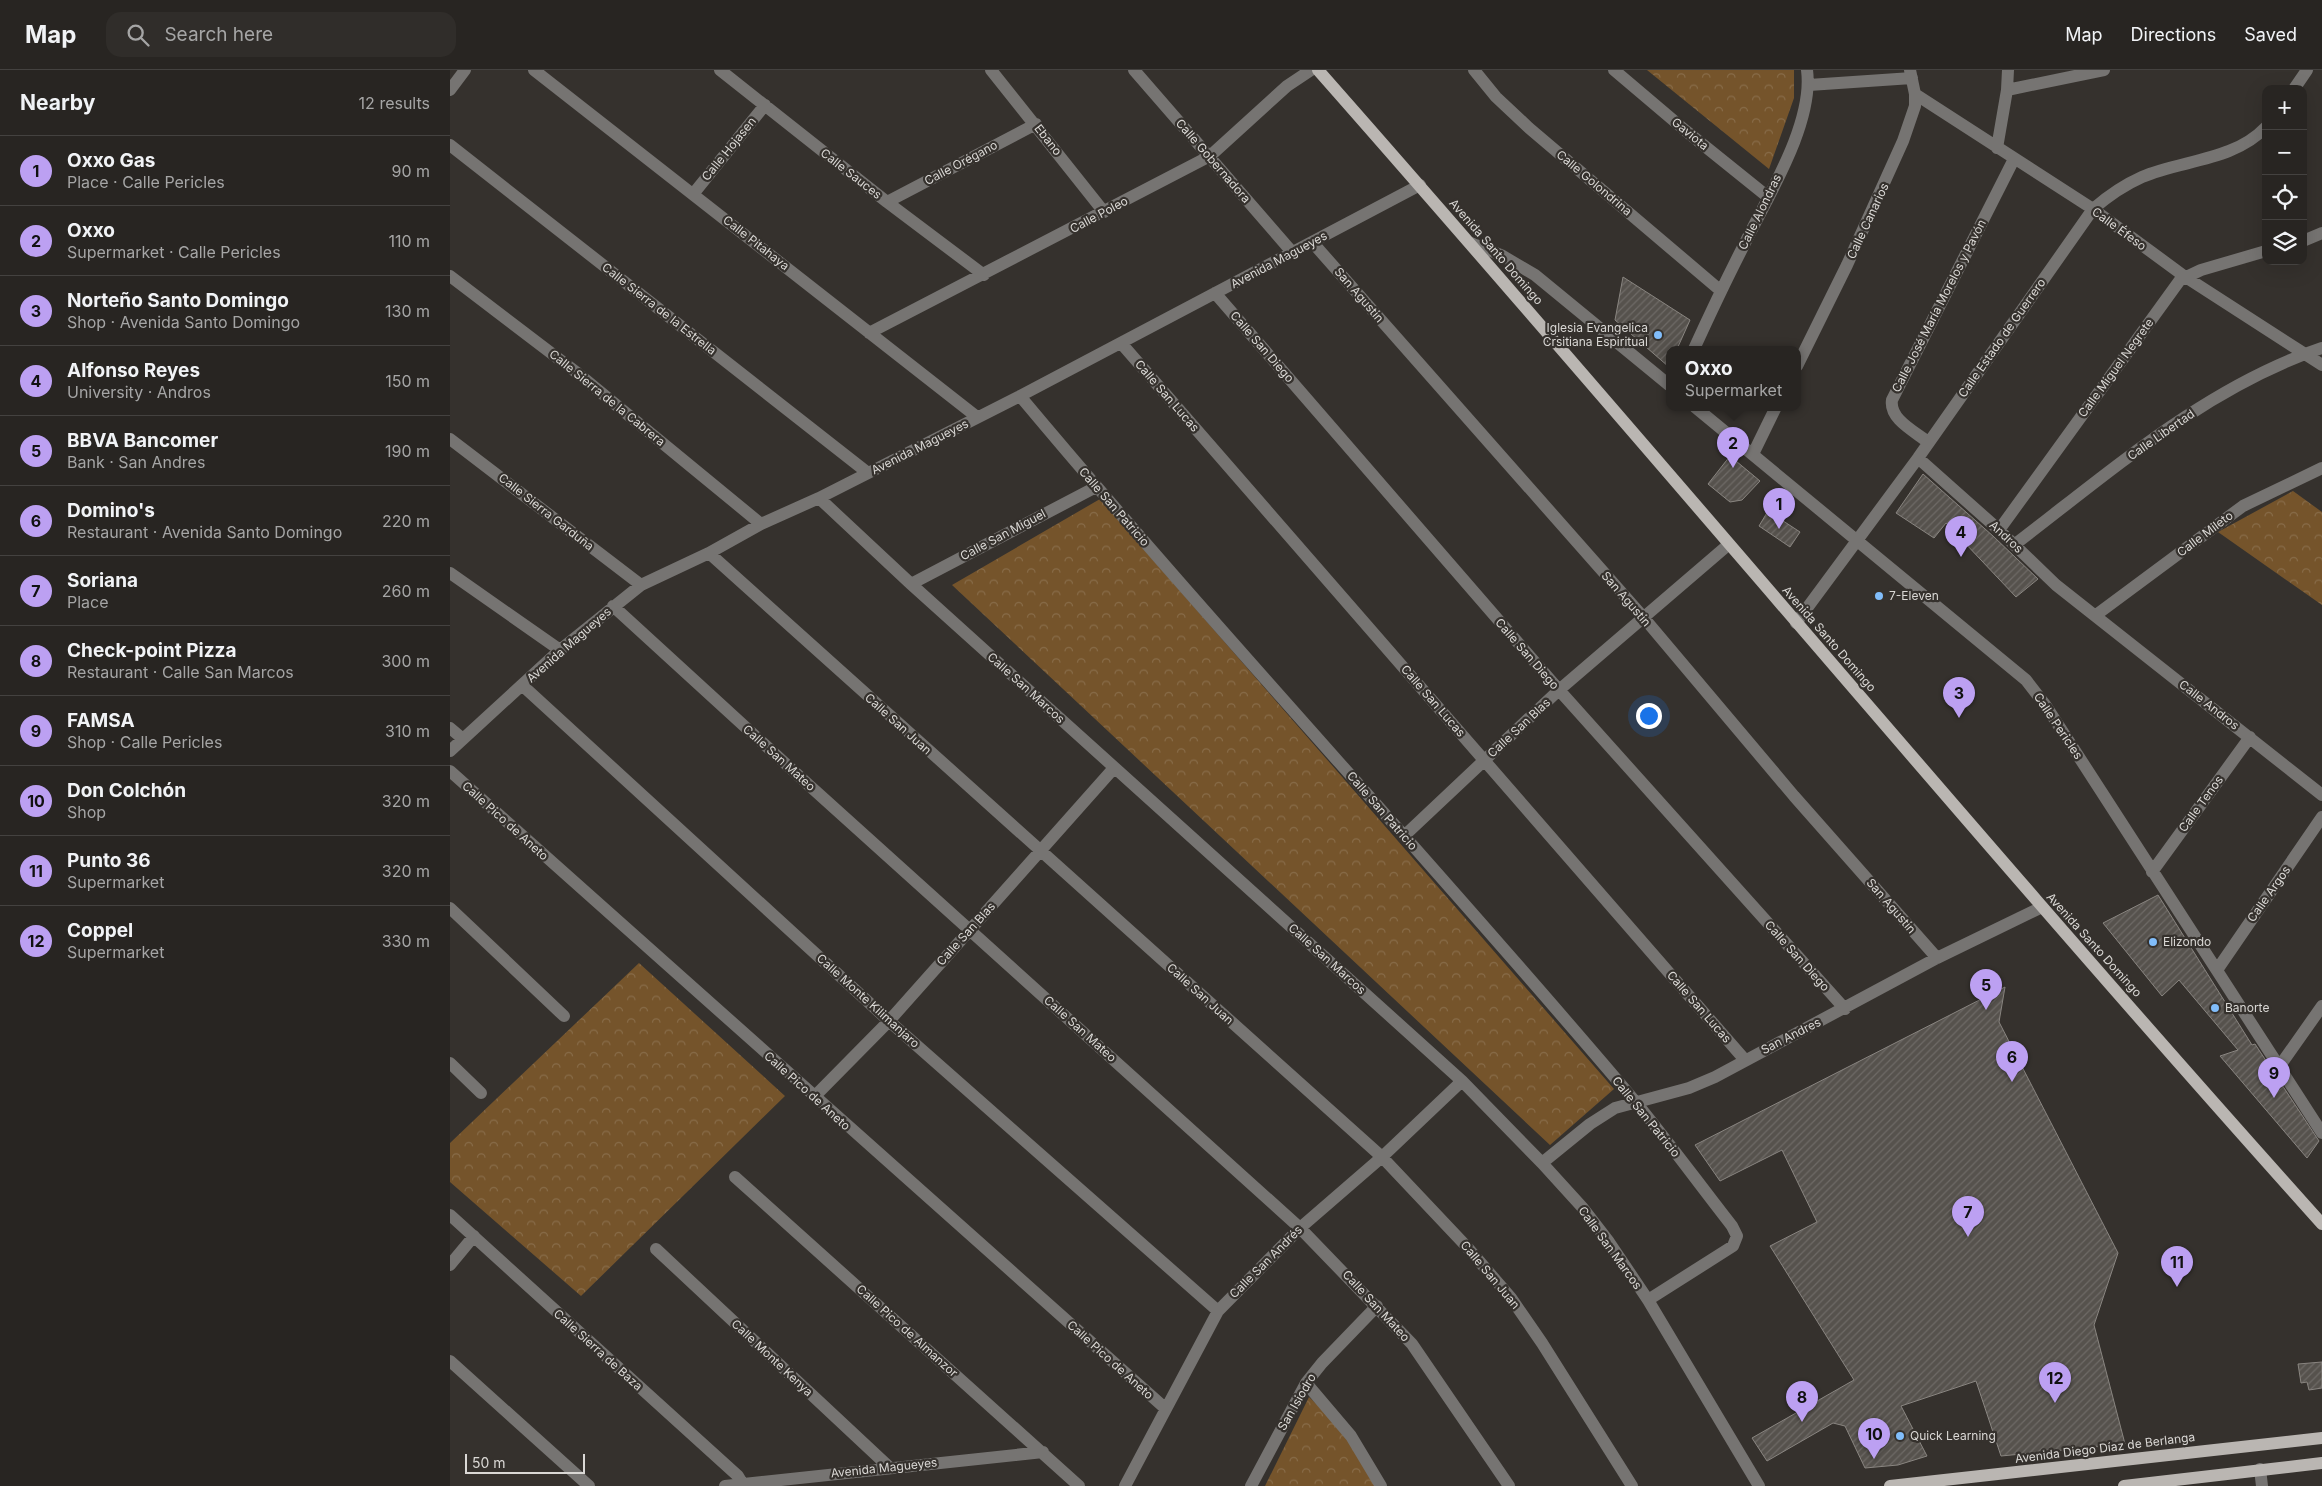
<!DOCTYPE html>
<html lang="en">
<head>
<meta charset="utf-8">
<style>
  :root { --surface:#282522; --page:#302d2a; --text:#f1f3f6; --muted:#a5a5a5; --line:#444240; --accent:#bca0f2 }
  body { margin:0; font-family:Inter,sans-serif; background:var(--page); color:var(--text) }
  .controls { position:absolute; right:15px; top:15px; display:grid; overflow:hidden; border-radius:10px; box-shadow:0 5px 20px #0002 }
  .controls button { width:45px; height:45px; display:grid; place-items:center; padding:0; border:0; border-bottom:1px solid var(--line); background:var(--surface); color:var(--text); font:25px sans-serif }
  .scale { position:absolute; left:15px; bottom:12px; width:120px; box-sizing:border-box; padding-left:5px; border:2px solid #dad8d5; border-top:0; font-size:14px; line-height:18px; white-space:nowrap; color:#dad8d5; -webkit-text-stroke:4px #35312d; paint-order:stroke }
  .you { position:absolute; left:1198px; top:645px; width:18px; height:18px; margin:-12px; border:4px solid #fff; border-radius:50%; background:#1a73e8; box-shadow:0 0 0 8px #1a73e833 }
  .badge { display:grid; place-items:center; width:32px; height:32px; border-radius:50%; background:var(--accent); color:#111; font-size:16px; font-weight:700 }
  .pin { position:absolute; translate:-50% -41px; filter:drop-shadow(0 1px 2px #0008) }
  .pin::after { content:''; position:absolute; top:26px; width:18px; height:15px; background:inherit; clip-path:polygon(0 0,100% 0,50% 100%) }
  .popup { position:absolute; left:1216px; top:276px; width:135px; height:65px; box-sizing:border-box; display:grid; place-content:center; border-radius:10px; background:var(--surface); filter:drop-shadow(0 1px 4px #0005); font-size:16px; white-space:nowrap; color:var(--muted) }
  .popup b { font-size:19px; color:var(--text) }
  .popup::after { content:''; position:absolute; left:50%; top:100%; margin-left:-10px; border:10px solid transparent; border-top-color:var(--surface) }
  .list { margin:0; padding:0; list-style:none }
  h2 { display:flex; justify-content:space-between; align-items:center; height:65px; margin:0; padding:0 20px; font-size:21px }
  h2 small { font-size:16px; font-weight:400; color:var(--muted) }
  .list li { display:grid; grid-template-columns:32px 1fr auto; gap:15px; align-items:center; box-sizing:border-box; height:70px; padding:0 20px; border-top:1px solid var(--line) }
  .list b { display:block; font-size:19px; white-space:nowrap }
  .list p { margin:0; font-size:16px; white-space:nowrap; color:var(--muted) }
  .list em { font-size:16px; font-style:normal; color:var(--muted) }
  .icon { flex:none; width:28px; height:28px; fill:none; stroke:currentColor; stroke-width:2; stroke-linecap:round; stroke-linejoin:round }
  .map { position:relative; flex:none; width:1872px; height:1416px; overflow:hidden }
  header { display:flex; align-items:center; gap:30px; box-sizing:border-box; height:70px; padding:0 25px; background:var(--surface); border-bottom:1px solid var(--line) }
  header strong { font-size:24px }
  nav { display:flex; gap:28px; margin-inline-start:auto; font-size:18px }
  .search { width:350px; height:45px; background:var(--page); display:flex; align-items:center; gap:12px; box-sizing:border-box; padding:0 18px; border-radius:15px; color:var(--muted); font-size:19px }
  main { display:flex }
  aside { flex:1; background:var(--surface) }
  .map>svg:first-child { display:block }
  .park { fill:url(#park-crowns) }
  .building { fill:url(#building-hatch); stroke:#898580 }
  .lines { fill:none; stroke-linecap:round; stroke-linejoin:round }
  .minor { stroke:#767472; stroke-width:12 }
  .major { stroke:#bab6b2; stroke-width:12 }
  .poi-dot { fill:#81bdfa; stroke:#35312d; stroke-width:2 }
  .labels { text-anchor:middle; stroke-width:4.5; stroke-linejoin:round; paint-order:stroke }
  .street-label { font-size:12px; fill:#dad8d5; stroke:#35312d }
  .poi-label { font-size:12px; fill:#dad8d5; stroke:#35312d; text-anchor:start }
</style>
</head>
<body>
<header>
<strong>Map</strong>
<div class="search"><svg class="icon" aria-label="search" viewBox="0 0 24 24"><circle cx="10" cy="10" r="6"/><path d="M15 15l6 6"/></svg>Search here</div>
<nav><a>Map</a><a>Directions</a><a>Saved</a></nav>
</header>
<main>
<aside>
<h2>Nearby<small>12 results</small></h2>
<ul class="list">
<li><span class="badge">1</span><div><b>Oxxo Gas</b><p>Place · Calle Pericles</p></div><em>90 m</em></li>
<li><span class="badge">2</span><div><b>Oxxo</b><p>Supermarket · Calle Pericles</p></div><em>110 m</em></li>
<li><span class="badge">3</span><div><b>Norteño Santo Domingo</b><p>Shop · Avenida Santo Domingo</p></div><em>130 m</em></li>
<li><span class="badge">4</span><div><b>Alfonso Reyes</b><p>University · Andros</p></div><em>150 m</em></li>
<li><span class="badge">5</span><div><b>BBVA Bancomer</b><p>Bank · San Andres</p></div><em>190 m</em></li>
<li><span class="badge">6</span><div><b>Domino's</b><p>Restaurant · Avenida Santo Domingo</p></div><em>220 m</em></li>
<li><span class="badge">7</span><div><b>Soriana</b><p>Place</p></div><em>260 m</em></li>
<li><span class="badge">8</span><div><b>Check-point Pizza</b><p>Restaurant · Calle San Marcos</p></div><em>300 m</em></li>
<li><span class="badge">9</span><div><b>FAMSA</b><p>Shop · Calle Pericles</p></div><em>310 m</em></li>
<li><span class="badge">10</span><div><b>Don Colchón</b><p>Shop</p></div><em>320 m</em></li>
<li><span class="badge">11</span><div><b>Punto 36</b><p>Supermarket</p></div><em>320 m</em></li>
<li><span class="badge">12</span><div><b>Coppel</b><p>Supermarket</p></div><em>330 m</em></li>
</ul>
</aside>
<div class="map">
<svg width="1872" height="1416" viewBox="0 0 1872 1416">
  <defs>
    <pattern id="park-crowns" width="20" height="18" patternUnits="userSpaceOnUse" patternTransform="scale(1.25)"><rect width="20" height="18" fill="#75542b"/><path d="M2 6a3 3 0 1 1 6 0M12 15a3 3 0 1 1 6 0" fill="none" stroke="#886c49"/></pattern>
    <pattern id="building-hatch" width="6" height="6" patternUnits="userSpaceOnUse" patternTransform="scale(1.25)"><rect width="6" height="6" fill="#56524d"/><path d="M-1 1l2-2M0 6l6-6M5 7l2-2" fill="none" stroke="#6e6a66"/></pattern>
  </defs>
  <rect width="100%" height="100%" fill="#35312d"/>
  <!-- park -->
  <path class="park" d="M1197,0H1344V28L1319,99Z
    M1843,421L1872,442V535L1768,462Z
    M650,429L1164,1019L1100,1075L502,515Z
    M189,893L335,1026L131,1226L0,1112V1073Z
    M859,1327L892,1358L928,1416H815Z"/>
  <!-- building -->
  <path class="building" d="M1173,207L1240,250L1227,279H1219V297L1165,250Z
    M1280,386L1310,411L1292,430L1280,432L1258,414Z
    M1473,404L1543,466L1588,509L1566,527L1496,453L1484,468L1446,443Z
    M1318,441L1350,462L1340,477L1309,456Z
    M1708,825L1802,975L1805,974L1869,1071L1857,1088L1770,986L1788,980L1729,910L1712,926L1653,853Z
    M1555,917L1549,952L1668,1183L1644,1255L1675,1374L1551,1386L1526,1311L1451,1336L1477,1386L1448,1395L1415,1398L1395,1356L1383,1353L1317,1391L1302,1368L1404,1310L1320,1176L1367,1152L1332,1080L1270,1111L1245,1075Z
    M1872,1292V1318L1859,1320L1857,1312L1851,1313L1848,1294Z"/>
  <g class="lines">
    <!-- minor -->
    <path class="minor" d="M84,0L527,347
      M270,0L437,132L534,205
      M541,0L654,142
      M684,0L842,182
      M1024,0L1046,27L1079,58L1271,221
      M1164,0L1236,61L1318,127
      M1359,15L1462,8
      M1844,19L1857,0
      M0,20L15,0
      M1557,20L1654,0
      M1465,24L1643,139L1734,206L1872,295
      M0,75L418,403
      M1547,78L1557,20L1558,0
      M244,123L315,35
      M437,132L586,54
      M1853,171L1872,163
      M863,173L1194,548L1344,726L1487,888
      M1021,173L1051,185L1085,205L1219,315
      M0,206L126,302L311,454
      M765,223L1109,620L1395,939
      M419,263L760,86L837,16L861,0
      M671,273L1295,990
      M1244,279C1260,244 1277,208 1295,173C1318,126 1364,53 1357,0
      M1347,296L1397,195L1453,71L1465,36V24L1460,0
      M570,326C770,565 983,792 1184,1030C1218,1071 1249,1114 1282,1156L1287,1166L1283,1176L1198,1230
      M1245,337L1576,610L1596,636L1872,1063
      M0,369L191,515
      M1478,372C1464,361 1439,349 1442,330L1564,89
      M1303,384L1326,337
      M1468,388L1549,460L1606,515L1872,725
      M369,428L461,514L1012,1011L1092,1093L1132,1137L1159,1172L1198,1230L1309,1416
      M1549,460L1730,210L1751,200L1816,181
      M1564,475C1660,402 1756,317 1872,278
      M259,483L932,1087L1017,1177L1061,1228L1092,1273L1182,1416
      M0,503L110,580
      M461,514L646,417
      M163,536L361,717L850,1158L962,1274L1059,1416
      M1646,545L1793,436L1872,398
      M1346,553L1468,388L1643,139C1658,126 1674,115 1692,107C1731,90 1784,91 1816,57
      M73,616L439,951L768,1241
      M0,658L13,669
      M0,681L110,580L191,515L259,483L311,454L369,428L570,326L970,115
      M0,701L716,1339
      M954,766L1109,620L1278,475
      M1702,802L1800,667
      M0,838L114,946
      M1767,900L1872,747
      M0,993L31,1023
      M1829,997L1872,936
      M364,1027L439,951L664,698
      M1092,1093L1140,1054L1165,1038L1239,1018L1265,1007L1487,888L1592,837
      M285,1107L629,1416
      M0,1145L288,1406L294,1416
      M206,1179L439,1397
      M0,1195L24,1166
      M0,1291L139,1416
      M856,1313L901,1366L931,1416
      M1810,1399L1812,1416
      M275,1416L593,1382
      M675,1416L768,1241L850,1158L932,1087L1012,1011
      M801,1416L856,1313L872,1293L927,1236"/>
    <!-- major -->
    <path class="major" d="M868,0C1205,382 1531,774 1872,1154
      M1440,1416L1872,1368
      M1674,1416L1872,1393"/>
  </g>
  <!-- markers -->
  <g class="poi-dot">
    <circle cx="1208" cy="265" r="5"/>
    <circle cx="1429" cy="526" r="5"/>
    <circle cx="1703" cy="872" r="5"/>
    <circle cx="1765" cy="938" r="5"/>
    <circle cx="1450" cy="1366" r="5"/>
  </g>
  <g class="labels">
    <!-- street labels -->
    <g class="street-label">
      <text transform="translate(1240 64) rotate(39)" y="4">Gaviota</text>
      <text transform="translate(598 70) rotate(52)" y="4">Ebano</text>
      <text transform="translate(279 79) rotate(-51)" y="4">Calle Hojasen</text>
      <text transform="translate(763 91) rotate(49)" y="4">Calle Gobernadora</text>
      <text transform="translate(511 93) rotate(-28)" y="4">Calle Orégano</text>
      <text transform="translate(401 104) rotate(38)" y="4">Calle Sauces</text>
      <text transform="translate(1144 113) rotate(40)" y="4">Calle Golondrina</text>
      <text transform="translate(1310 142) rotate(-64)" y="4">Calle Alondras</text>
      <text transform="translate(649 145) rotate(-28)" y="4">Calle Poleo</text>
      <text transform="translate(1418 151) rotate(-65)" y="4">Calle Canarios</text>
      <text transform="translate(1669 159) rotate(36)" y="4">Calle Éfeso</text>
      <text transform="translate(306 173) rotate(38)" y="4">Calle Pitahaya</text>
      <text transform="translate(1046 182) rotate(49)" y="4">Avenida Santo Domingo</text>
      <text transform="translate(829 190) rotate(-28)" y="4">Avenida Magueyes</text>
      <text transform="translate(909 225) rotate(49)" y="4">San Agustin</text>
      <text transform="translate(1489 236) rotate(-63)" y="4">Calle José María Morelos y Pavón</text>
      <text transform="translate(209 239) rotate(38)" y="4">Calle Sierra de la Estrella</text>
      <text transform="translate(1552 268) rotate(-55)" y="4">Calle Estado de Guerrero</text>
      <text transform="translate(812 277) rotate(49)" y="4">Calle San Diego</text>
      <text transform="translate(1666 298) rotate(-54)" y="4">Calle Miguel Negrete</text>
      <text transform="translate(717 326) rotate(49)" y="4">Calle San Lucas</text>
      <text transform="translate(157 328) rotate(39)" y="4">Calle Sierra de la Cabrera</text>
      <text transform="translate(1711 365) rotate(-35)" y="4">Calle Libertad</text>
      <text transform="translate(470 377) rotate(-27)" y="4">Avenida Magueyes</text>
      <text transform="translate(664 437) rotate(49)" y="4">Calle San Patricio</text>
      <text transform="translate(96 442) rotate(38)" y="4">Calle Sierra Garduña</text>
      <text transform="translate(1755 464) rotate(-37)" y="4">Calle Mileto</text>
      <text transform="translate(553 465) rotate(-28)" y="4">Calle San Miguel</text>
      <text transform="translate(1556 467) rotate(43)" y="4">Andros</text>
      <text transform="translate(1176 529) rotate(49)" y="4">San Agustin</text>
      <text transform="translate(1379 569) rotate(49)" y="4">Avenida Santo Domingo</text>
      <text transform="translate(119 575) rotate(-41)" y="4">Avenida Magueyes</text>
      <text transform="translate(1077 584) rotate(49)" y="4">Calle San Diego</text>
      <text transform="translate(576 618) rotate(42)" y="4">Calle San Marcos</text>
      <text transform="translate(983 631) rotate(49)" y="4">Calle San Lucas</text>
      <text transform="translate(1759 635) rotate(38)" y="4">Calle Andros</text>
      <text transform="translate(448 654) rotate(42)" y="4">Calle San Juan</text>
      <text transform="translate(1608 656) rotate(56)" y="4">Calle Pericles</text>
      <text transform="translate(1069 658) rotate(-43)" y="4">Calle San Blas</text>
      <text transform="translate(329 688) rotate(42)" y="4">Calle San Mateo</text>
      <text transform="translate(1751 734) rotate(-54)" y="4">Calle Tenos</text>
      <text transform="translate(932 741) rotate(49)" y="4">Calle San Patricio</text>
      <text transform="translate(55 751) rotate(42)" y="4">Calle Pico de Aneto</text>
      <text transform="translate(1819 824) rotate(-55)" y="4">Calle Argos</text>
      <text transform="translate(1441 836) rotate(49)" y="4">San Agustin</text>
      <text transform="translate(516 864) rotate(-48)" y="4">Calle San Blas</text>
      <text transform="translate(1644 875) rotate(48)" y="4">Avenida Santo Domingo</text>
      <text transform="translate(1347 886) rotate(48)" y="4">Calle San Diego</text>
      <text transform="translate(877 889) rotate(42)" y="4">Calle San Marcos</text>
      <text transform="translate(750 924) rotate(42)" y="4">Calle San Juan</text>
      <text transform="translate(418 931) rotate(42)" y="4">Calle Monte Kilimanjaro</text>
      <text transform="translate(1249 937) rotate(49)" y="4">Calle San Lucas</text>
      <text transform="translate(630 959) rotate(42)" y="4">Calle San Mateo</text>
      <text transform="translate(1341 966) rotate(-27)" y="4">San Andres</text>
      <text transform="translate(357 1021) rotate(42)" y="4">Calle Pico de Aneto</text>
      <text transform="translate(1196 1047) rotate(51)" y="4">Calle San Patricio</text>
      <text transform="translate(1160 1178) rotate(54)" y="4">Calle San Marcos</text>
      <text transform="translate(816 1192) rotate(-45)" y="4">Calle San Andrés</text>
      <text transform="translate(1040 1205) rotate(50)" y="4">Calle San Juan</text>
      <text transform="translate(926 1236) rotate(47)" y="4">Calle San Mateo</text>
      <text transform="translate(457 1261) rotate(42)" y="4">Calle Pico de Almanzor</text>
      <text transform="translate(148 1280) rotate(42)" y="4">Calle Sierra de Baza</text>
      <text transform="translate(322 1288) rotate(43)" y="4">Calle Monte Kenya</text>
      <text transform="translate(660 1290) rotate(42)" y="4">Calle Pico de Aneto</text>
      <text transform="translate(847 1332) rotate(-60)" y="4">San Isiodro</text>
      <text transform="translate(1655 1378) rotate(-7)" y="4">Avenida Diego Díaz de Berlanga</text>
      <text transform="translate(434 1398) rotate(-6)" y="4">Avenida Magueyes</text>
    </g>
    <!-- poi labels -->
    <g class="poi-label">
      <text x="1198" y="262" text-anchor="end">Iglesia Evangelica<tspan x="1198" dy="14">Crsitiana Espiritual</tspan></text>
      <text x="1439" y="530">7-Eleven</text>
      <text x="1713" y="876">Elizondo</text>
      <text x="1775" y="942">Banorte</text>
      <text x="1460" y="1370">Quick Learning</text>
    </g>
  </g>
</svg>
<div class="controls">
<button>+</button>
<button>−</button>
<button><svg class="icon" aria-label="locate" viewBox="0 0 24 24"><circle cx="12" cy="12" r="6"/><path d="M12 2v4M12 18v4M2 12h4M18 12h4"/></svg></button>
<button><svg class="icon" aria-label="layers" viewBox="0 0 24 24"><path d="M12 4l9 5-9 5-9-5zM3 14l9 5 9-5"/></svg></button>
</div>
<div class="scale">50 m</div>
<div class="you"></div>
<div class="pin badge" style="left:1329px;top:459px">1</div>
<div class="pin badge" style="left:1283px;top:398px">2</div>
<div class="popup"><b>Oxxo</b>Supermarket</div>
<div class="pin badge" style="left:1509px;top:648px">3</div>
<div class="pin badge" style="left:1511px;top:487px">4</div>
<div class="pin badge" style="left:1536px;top:940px">5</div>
<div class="pin badge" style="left:1562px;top:1012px">6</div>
<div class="pin badge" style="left:1518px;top:1167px">7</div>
<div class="pin badge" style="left:1352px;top:1352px">8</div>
<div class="pin badge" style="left:1824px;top:1028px">9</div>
<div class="pin badge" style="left:1424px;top:1389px">10</div>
<div class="pin badge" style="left:1727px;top:1217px">11</div>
<div class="pin badge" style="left:1605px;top:1333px">12</div>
</div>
</main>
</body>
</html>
